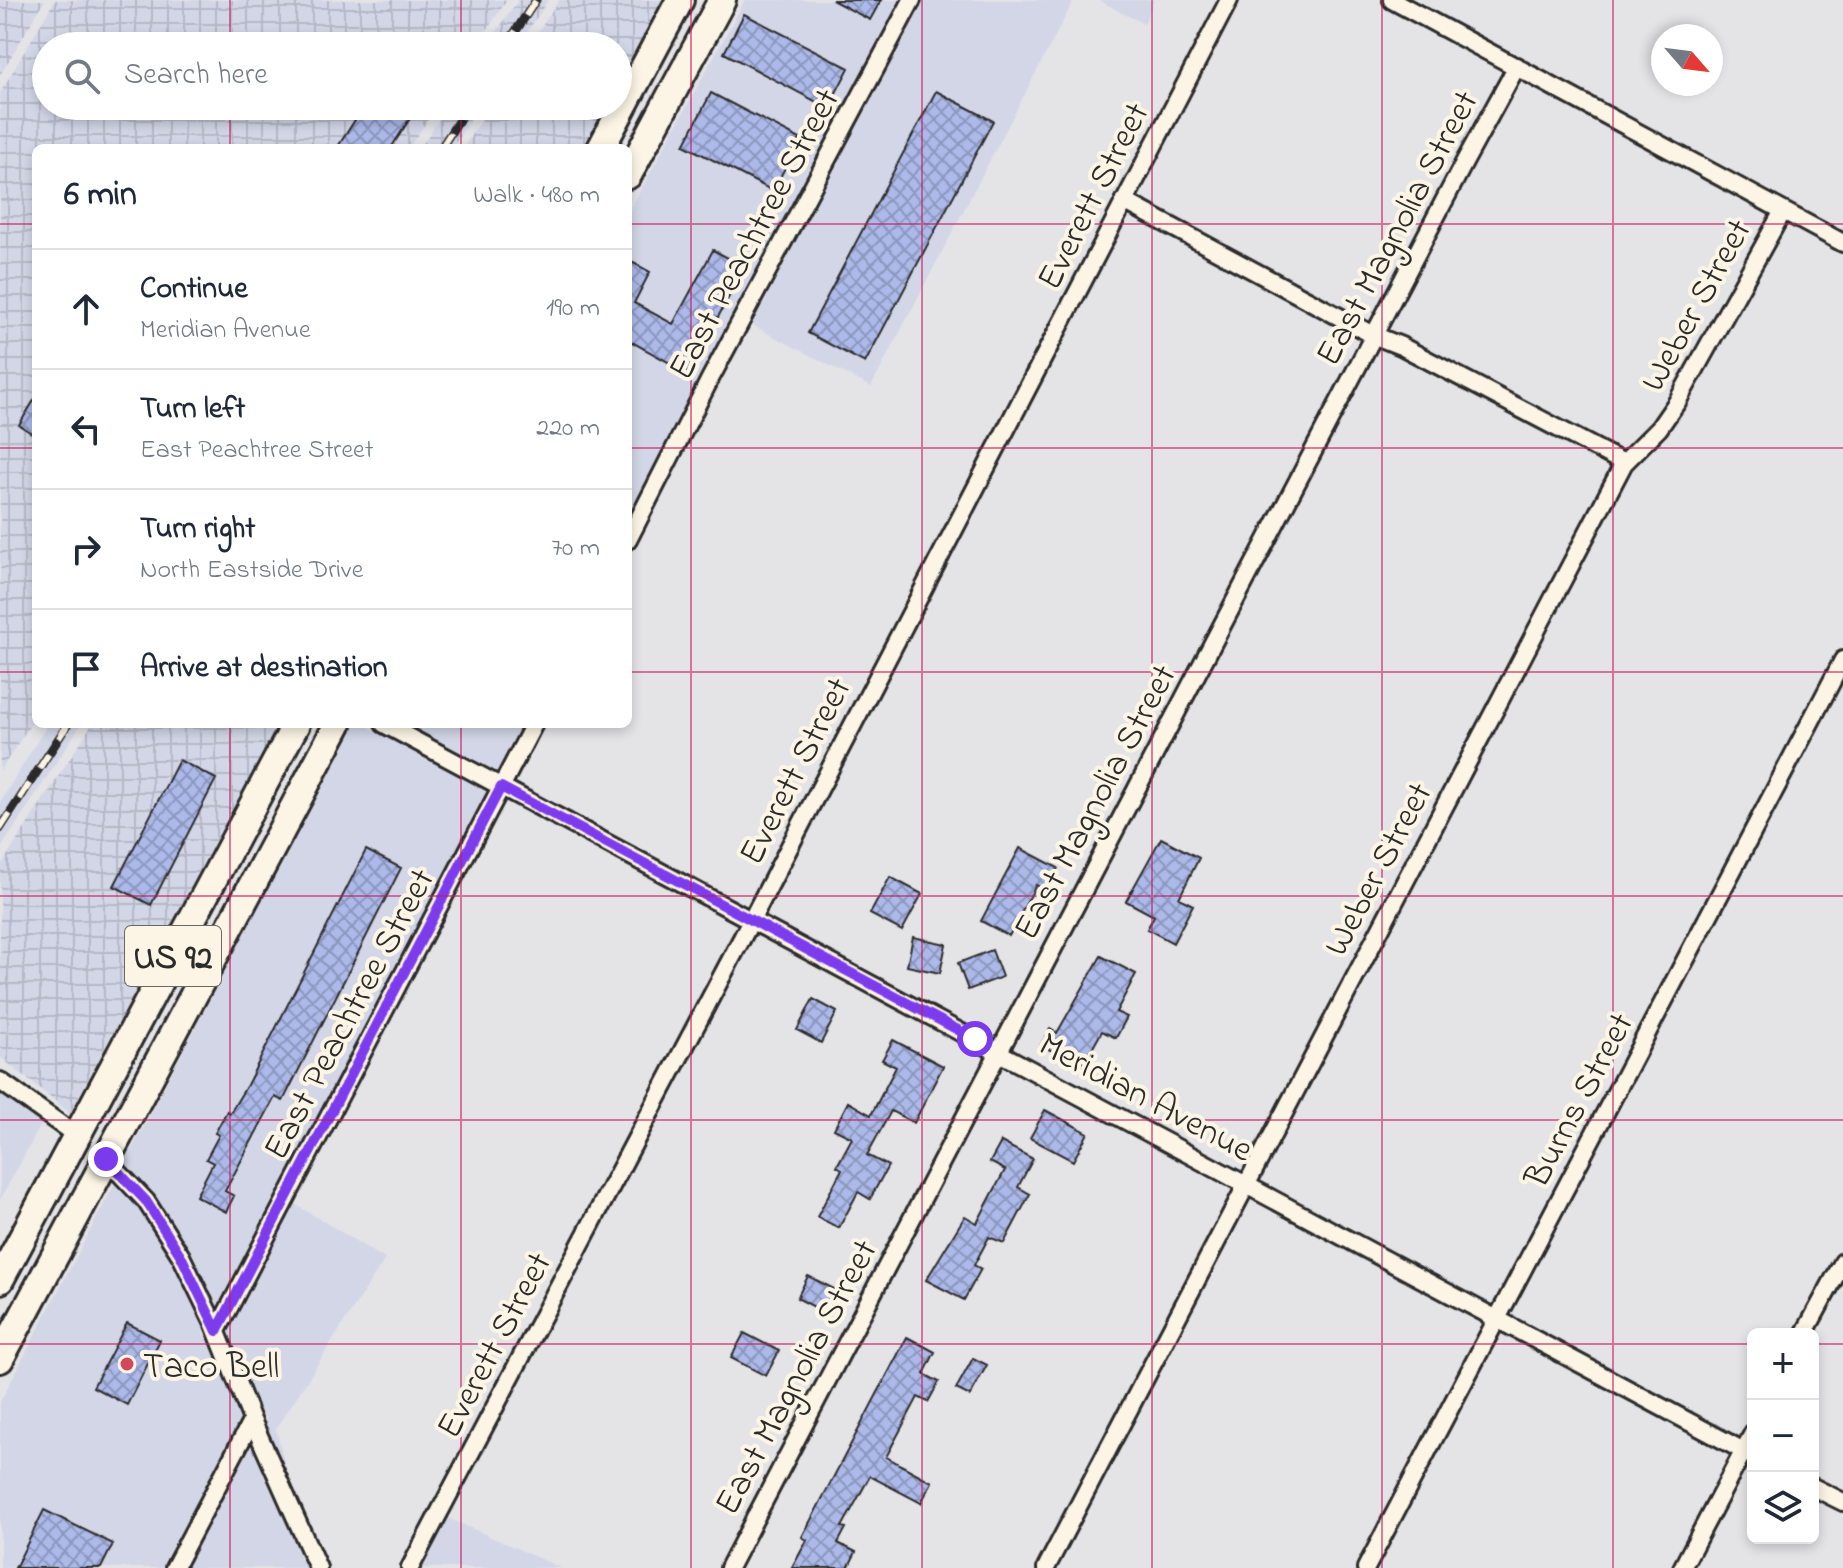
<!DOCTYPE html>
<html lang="en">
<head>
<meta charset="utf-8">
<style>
  :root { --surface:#fff; --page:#f6f6f7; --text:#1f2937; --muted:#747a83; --line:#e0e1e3 }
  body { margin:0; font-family:"Indie Flower",sans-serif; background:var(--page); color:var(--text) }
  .controls { position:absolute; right:24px; bottom:24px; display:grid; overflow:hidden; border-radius:12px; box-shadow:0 4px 12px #0003 }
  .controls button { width:72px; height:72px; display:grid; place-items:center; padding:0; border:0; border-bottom:2px solid var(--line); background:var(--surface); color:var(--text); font:40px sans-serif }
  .compass { position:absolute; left:1651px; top:24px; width:72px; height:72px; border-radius:50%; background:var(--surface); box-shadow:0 4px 12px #0003; rotate:118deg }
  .stop { position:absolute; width:24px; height:24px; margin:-18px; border:6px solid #7c3aed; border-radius:50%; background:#fff }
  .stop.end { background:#7c3aed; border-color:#fff; box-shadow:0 2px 8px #0008 }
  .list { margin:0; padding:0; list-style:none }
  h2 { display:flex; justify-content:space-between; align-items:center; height:104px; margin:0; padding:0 32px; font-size:34px }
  h2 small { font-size:26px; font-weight:400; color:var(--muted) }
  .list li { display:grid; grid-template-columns:52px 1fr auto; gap:24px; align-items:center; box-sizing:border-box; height:120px; padding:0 32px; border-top:2px solid var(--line) }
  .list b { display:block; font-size:30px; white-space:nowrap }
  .list p { margin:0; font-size:26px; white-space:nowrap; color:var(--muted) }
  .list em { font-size:26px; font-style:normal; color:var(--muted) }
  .icon { flex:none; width:44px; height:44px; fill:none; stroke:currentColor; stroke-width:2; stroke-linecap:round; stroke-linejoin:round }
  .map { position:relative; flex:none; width:1843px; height:1568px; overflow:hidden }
  .search { position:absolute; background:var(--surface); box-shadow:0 4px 12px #0003; left:32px; top:32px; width:600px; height:88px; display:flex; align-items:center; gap:20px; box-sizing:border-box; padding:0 28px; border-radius:44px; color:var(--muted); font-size:30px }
  .panel { position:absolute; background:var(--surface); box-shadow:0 4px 12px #0003; left:32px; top:144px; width:600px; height:584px; border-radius:12px }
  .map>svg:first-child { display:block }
  .built { fill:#d3d6e7 }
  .industrial { fill:url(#industrial-grid) }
  .building { fill:url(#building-cross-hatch); stroke:#2b2b2b; stroke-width:2 }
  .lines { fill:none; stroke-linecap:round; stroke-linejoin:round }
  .minor-casing { stroke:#2b2b2b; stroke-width:22 }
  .primary-casing { stroke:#2b2b2b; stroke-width:32 }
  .minor { stroke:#fcf5e5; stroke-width:16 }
  .primary { stroke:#fcf5e5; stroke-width:26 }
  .rail-casing { stroke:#2b2b2b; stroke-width:9 }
  .rail { stroke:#fcf5e5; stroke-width:6; stroke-dasharray:18; stroke-linecap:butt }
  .route { stroke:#7c3aed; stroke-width:10 }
  .grid { fill:none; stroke:#c2185b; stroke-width:2; stroke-opacity:0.55 }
  .poi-dot { fill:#d1495b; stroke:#fcf5e5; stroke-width:3 }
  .labels { text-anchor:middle; stroke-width:8; stroke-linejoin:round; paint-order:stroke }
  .shield { fill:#fcf5e5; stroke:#6a6863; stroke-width:2 }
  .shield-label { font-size:34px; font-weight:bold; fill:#2b2b2b }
  .street-label { font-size:36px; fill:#2b2b2b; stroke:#fcf5e5 }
  .poi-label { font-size:36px; fill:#2b2b2b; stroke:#fcf5e5; text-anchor:start }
</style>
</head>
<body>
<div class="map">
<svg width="1843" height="1568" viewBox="0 0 1843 1568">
  <defs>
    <pattern id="industrial-grid" width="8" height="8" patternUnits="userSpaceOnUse" patternTransform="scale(2)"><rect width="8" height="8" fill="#d3d6e7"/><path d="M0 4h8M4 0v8" fill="none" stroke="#b5b8c6"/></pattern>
    <pattern id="building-cross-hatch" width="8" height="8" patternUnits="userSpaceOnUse" patternTransform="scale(2)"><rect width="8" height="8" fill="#acb9e9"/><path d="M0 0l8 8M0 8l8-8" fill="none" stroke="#8c97bd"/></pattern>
  </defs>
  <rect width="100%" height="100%" fill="#e4e3e6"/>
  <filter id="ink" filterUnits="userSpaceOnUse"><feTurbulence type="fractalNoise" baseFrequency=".0125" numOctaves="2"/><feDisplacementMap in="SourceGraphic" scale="16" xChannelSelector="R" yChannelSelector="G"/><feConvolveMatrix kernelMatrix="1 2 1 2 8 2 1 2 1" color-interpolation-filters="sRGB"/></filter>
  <g filter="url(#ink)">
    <!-- built -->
    <path class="built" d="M745,0H900L701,374L628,516V213Z
      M924,0H1074L871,387L752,325Z
      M1098,0H1154L1144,24Z
      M48,724H81L0,850V802Z
      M354,724H363L487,791L217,1307L190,1252L155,1197L124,1164Z
      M404,724H522L496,774Z
      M0,1093L42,1123L0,1200Z
      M115,1183L137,1207L172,1260L204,1325L203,1334L209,1337L241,1419L161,1568H0V1402Z
      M295,1204L385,1259L276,1429L287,1474L264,1421L266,1417L261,1414L228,1332Z
      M252,1444L308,1568H186Z
      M448,1518L561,1568H422Z"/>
    <!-- industrial -->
    <path class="industrial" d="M0,0H45L0,75Z
      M55,0H507L476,46H46V106H437L409,148H36V716L0,771V93Z
      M518,0H548L518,46H487Z
      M559,0H664L618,87V46H529Z
      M448,106H479L452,148H420Z
      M490,106H608L585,148H463Z
      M92,724H278L70,1113L0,1057V867Z"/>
    <!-- building -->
    <path class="building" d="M832,0H881L870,20Z
      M744,14L849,68L828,108L724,53Z
      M936,91L993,121L865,363L808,333Z
      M711,93L800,139L773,191L684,145Z
      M364,106H418L391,148H337Z
      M713,250L745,267L688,373L628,340V260L650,272L634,303L673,324Z
      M36,397V436L19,425Z
      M179,760L216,779L151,905L114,886Z
      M1161,838L1199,858L1179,898L1193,905L1173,943L1147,929L1154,916L1126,901Z
      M1020,848L1058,868L1046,890L1036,885L1009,936L981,921Z
      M366,850L401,868L283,1101L275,1097L225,1191L234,1196L226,1212L196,1196L213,1163L206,1159L219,1135L215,1133L227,1111L230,1113L247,1085Z
      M890,877L922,894L902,931L870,914Z
      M913,937L946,944L940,973L907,966Z
      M992,950L1002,977L968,990L958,963Z
      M1101,956L1136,974L1116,1012L1127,1017L1116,1038L1102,1031L1082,1067L1041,1045L1050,1029L1057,1033Z
      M813,999L837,1012L821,1043L797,1030Z
      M893,1040L943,1066L914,1123L891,1111L867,1155L888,1166L870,1199L858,1192L839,1228L817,1217L842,1169L837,1166L852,1138L834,1129L848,1102L871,1115L896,1067L882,1060Z
      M1045,1110L1088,1133L1073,1161L1030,1138Z
      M1001,1142L1033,1159L1018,1187L1030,1194L1004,1243L989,1237L974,1265L981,1269L964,1300L926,1280L965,1216L977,1223L1005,1170L990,1162Z
      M808,1276L834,1289L822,1311L797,1298Z
      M127,1323L160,1340L127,1405L93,1387Z
      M744,1333L779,1351L766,1376L731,1358Z
      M907,1337L935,1352L924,1374L939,1382L928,1402L918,1397L886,1457L932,1482L921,1503L870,1476L842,1527L846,1528L838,1543L856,1552L848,1568H792L807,1540L802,1537Z
      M973,1358L987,1365L970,1396L956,1389Z
      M44,1510L113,1544L101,1568H15Z"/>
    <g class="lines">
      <!-- minor casing -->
      <g class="minor-casing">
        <path id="minor" d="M1392,0L1843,243
          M1124,201L1373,335L1401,346L1624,463
          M628,540L710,379L912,0
          M384,724L1753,1456
          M0,1081L77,1136
          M106,1159L146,1201L181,1256L213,1322L252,1420L318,1568
          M217,1331L534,724
          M1804,1334L1843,1262
          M1813,1487L1843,1502
          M174,1568L252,1420
          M410,1568L751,921L1229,0
          M729,1568L1465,161L1517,66
          M1046,1568L1624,463L1659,428L1677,402L1783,211
          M1366,1568L1843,660
          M1682,1568L1753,1433"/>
      </g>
      <!-- primary casing -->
      <g class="primary-casing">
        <path id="primary" d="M601,148L680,0
          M628,175L722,0
          M0,1280L296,724
          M0,1359L338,724"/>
      </g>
      <!-- minor -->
      <use href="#minor" class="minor"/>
      <!-- primary -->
      <use href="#primary" class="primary"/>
      <!-- rail casing -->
      <g class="rail-casing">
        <path id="rail" d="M506,46L536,0
          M441,148L468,106
          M0,829L68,724"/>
      </g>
      <!-- rail -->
      <use href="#rail" class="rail"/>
    </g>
  </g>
  <g class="lines" filter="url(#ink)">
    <!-- route -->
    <path class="route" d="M106,1159L146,1201L181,1256L217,1331L501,787L975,1039"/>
  </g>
  <!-- grid -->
  <path class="grid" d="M230,0V46M461,0V46M691,0V1568M922,0V1568M1152,0V1568M1382,0V1568M1613,0V1568M230,106V148M461,106V148M0,224H36M628,224H1843M0,448H36M628,448H1843M0,672H36M628,672H1843M230,724V1568M461,724V1568M0,896H1843M0,1120H1843M0,1344H1753M1813,1344H1843"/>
  <!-- markers -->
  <circle class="poi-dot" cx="127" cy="1364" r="8"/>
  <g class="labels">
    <!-- shield labels -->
    <rect class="shield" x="125" y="926" width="96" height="60" rx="6"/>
    <g class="shield-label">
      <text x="173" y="968">US 92</text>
    </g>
    <!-- street labels -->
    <g class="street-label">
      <text transform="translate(1091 195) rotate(-63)" y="13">Everett Street</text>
      <text transform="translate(1395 227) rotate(-62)" y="13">East Magnolia Street</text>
      <text transform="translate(752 233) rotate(-62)" y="13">East Peachtree Street</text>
      <text transform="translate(1694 304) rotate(-61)" y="13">Weber Street</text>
      <text transform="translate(793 770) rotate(-63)" y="13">Everett Street</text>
      <text transform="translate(1093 801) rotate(-62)" y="13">East Magnolia Street</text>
      <text transform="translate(1376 868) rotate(-62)" y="13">Weber Street</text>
      <text transform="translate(347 1013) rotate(-62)" y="13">East Peachtree Street</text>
      <text transform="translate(1147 1095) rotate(28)" y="13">Meridian Avenue</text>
      <text transform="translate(1577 1099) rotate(-62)" y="13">Burns Street</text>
      <text transform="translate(492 1344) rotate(-62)" y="13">Everett Street</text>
      <text transform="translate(794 1376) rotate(-62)" y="13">East Magnolia Street</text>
    </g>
    <!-- poi labels -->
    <g class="poi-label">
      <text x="143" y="1377">Taco Bell</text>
    </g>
  </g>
</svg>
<div class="controls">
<button>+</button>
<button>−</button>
<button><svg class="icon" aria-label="layers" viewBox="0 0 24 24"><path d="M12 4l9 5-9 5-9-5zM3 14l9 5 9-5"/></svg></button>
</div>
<svg class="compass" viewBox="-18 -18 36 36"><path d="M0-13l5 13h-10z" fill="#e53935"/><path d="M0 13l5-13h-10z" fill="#747a83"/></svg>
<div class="stop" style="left:975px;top:1039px"></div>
<div class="stop end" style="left:106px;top:1159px"></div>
<div class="search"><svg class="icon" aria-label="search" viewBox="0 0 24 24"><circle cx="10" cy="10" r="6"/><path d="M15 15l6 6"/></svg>Search here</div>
<section class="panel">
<h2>6 min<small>Walk · 480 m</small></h2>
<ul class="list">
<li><svg class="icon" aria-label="ahead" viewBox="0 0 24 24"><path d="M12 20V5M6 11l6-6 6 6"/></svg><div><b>Continue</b><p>Meridian Avenue</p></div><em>190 m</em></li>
<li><svg class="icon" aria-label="left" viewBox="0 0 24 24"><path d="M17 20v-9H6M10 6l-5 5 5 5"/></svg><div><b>Turn left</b><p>East Peachtree Street</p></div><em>220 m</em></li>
<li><svg class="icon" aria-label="right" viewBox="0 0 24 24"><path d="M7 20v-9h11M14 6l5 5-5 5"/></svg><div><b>Turn right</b><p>North Eastside Drive</p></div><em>70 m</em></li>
<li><svg class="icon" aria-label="arrive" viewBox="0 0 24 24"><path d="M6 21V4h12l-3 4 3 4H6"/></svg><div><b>Arrive at destination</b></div></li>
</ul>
</section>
</div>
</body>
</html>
